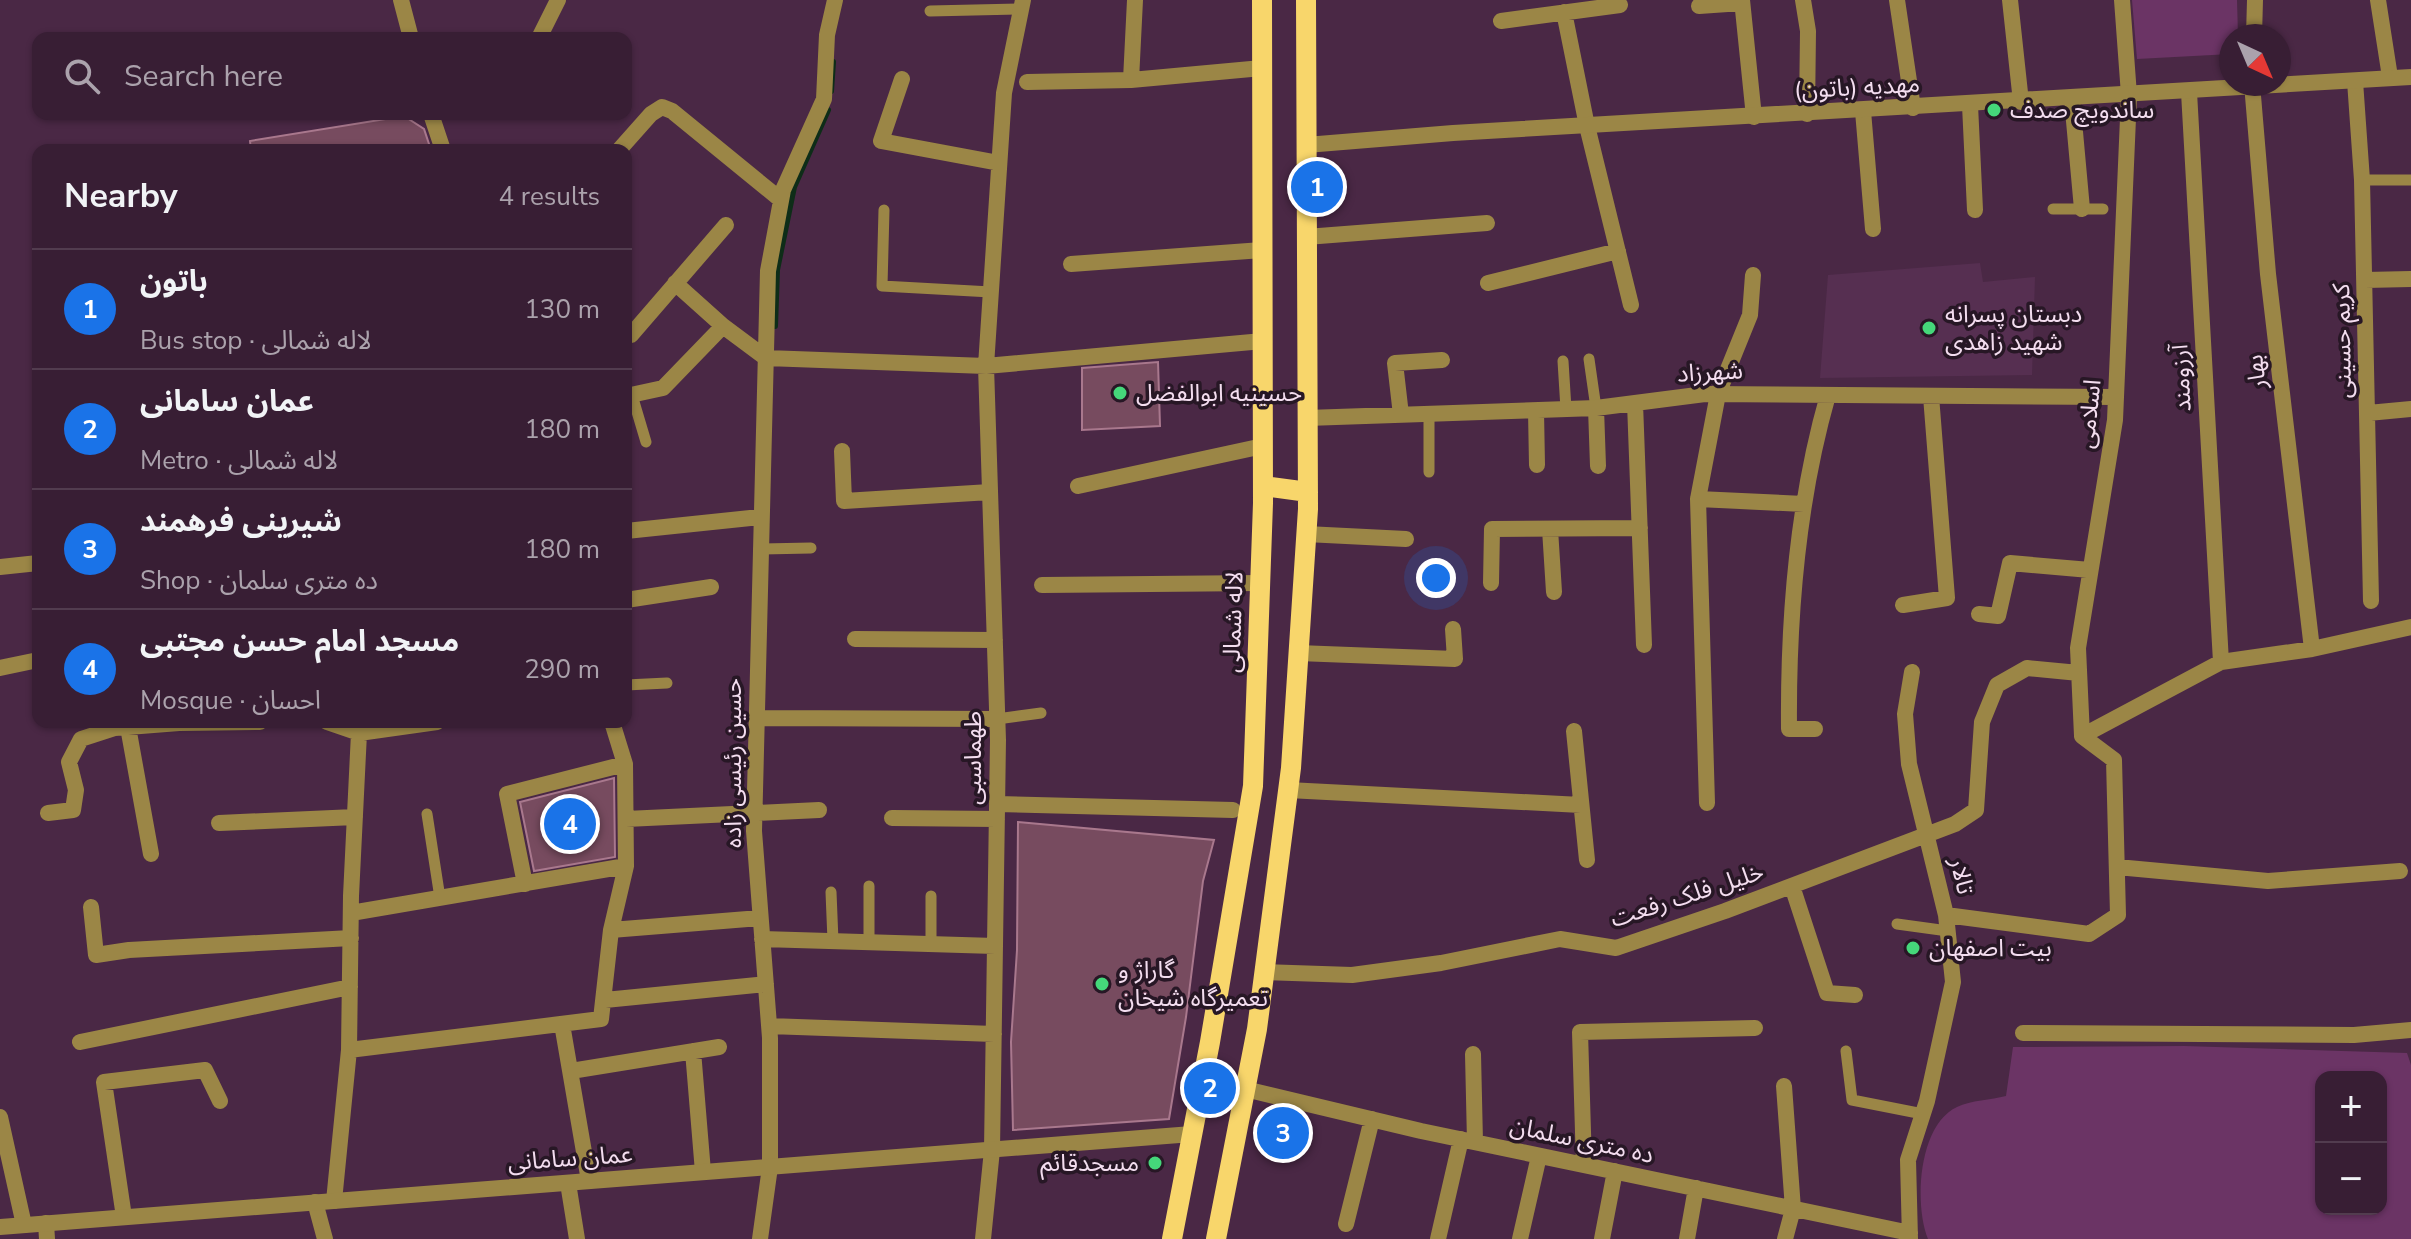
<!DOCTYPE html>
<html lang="en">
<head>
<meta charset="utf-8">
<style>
  :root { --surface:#381e34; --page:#3f273c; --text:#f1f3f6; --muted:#aba2ac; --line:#523c4f; --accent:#1a73e8 }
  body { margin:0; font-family:"Nunito Sans","Noto Sans Arabic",sans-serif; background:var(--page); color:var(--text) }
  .controls { position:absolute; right:24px; bottom:24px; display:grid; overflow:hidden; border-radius:16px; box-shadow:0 2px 6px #0004 }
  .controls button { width:72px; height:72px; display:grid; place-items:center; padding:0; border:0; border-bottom:2px solid var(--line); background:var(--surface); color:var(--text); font:40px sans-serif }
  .compass { position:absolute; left:2219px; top:24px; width:72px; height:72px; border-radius:50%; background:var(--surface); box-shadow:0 2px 6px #0004; rotate:136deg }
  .you { position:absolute; left:1436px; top:578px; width:28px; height:28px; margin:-20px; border:6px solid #fff; border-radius:50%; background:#1a73e8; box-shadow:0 0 0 12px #1a73e833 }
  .badge { display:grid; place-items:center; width:52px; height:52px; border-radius:50%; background:var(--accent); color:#fff; font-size:26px; font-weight:700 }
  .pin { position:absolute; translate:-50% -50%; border:4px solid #fff; box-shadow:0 2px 8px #0006 }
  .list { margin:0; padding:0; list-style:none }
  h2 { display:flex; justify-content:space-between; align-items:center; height:104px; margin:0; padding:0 32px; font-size:34px }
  h2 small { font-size:26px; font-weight:400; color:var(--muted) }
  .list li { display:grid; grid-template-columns:52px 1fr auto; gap:24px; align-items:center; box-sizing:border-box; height:120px; padding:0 32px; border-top:2px solid var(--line) }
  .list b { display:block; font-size:30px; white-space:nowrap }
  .list p { margin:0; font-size:26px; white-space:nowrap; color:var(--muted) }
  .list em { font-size:26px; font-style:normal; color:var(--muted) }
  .icon { flex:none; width:44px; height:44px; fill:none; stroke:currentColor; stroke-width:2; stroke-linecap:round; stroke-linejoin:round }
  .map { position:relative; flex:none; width:2411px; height:1239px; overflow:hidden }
  .search { position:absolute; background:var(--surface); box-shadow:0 2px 6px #0004; left:32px; top:32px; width:600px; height:88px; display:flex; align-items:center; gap:20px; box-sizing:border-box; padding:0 28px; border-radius:16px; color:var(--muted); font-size:30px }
  .panel { position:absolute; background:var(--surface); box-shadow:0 2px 6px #0004; left:32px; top:144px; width:600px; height:584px; border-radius:16px }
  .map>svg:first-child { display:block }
  .built { fill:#562f51 }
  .green { fill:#6b3465; fill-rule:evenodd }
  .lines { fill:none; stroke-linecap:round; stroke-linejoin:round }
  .stream { stroke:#0e2d18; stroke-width:6 }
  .building { fill:#774b5f; stroke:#a9788d; stroke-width:2 }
  .service { stroke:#9b8646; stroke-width:11 }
  .minor { stroke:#9b8646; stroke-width:16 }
  .tertiary { stroke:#9b8646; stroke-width:16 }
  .primary { stroke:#f8d66b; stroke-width:20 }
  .poi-dot { fill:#45d77a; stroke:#271725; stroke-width:3 }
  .labels { text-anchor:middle; stroke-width:7; stroke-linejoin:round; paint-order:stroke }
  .street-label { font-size:24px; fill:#f3ddef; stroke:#271725 }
  .poi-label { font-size:24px; fill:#f3ddef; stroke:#271725; text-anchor:start }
</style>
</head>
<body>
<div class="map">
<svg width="2411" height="1239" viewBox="0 0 2411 1239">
  <rect width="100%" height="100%" fill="#4a2845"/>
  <!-- built -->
  <path class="built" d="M1980,263L1983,282L2035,277L2032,375L1820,378L1828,275Z"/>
  <!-- green -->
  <path class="green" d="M2132,0H2237L2238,36H2231V54L2137,59Z
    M2184,1046L2407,1053L2411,1065V1239H1928C1914,1205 1918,1125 1957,1107C1971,1100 1991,1100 2006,1096L2013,1047ZM2321,1077H2381V1209H2321Z"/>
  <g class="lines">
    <!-- stream -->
    <path class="stream" d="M831,91L833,62
      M775,326L777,270L794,187L828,110"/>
  </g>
  <!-- building -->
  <path class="building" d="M404,116L424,129L431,150H251L250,141Z
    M1158,362L1160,426L1082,430V368Z
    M614,778L615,857L534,871L520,802Z
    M1018,822L1214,840L1203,881L1186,1017L1169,1119L1013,1130L1011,1042L1017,950Z"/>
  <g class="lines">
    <!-- service -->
    <path class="service" d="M930,11L1021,9
      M2362,180H2411
      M2053,209H2103
      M884,210L882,286L991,292
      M1589,359L1596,408
      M1563,361L1566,409
      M632,395L646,442
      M1429,414V472
      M759,549L811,548
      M626,685L667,683
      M997,719L1041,713
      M427,814L440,898
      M831,892L833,941
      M931,896V944
      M1897,924L1948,931
      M869,942V886
      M1846,1051L1852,1100L1923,1114"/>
    <!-- minor -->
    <path class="minor" d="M401,0L411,38
      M1742,0L1754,117
      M1803,0L1808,31L1807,114
      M1897,0L1913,108
      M2010,0L2021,102
      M2378,0L2390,77
      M1699,6L1742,3
      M1564,12L1587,126L1631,305
      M1501,21L1620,5
      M2254,36L2255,0
      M539,38L558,0
      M902,79L881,141L999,163
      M1131,80L1135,0
      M2355,81L2362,180L2371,601
      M1027,82L1131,80L1262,68
      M2252,84L2268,274L2312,649
      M2189,92L2221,662
      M2072,99L2082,209
      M1970,105L1975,210
      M1863,111L1873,229
      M431,114L443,150
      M619,150L651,114L662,107L672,111L781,200
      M1306,237L1487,223
      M1071,264L1262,250
      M2365,280L2411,279
      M675,283L723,326L766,358
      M1488,283L1618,251
      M631,335L726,225
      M766,358L986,366L1263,341
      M626,396L663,388L723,326
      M1635,403L1644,645
      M1596,408L1598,466
      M1536,411L1537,465
      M2368,413L2411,409
      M1401,415L1395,363L1442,360
      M1307,418L1596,408L1705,394L2116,397
      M842,451L844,501L990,492
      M1078,486L1263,446
      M1698,499L1804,504
      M1550,529L1554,592
      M626,531L760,517
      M1306,534L1406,539
      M0,567L38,563
      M1491,583L1492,529L1640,528
      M1042,585L1260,583
      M626,600L711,587
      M1903,605L1947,598L1931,396
      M1979,614L1998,616L2010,563L2090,570
      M855,639L995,640
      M1298,653L1455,659L1453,629
      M0,668L38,660
      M756,718L997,719
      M327,722L359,733L437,722
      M128,727L151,854
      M1815,729H1789C1788,617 1797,503 1828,395
      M1574,731L1587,860
      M2082,736L2078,648L2115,420L2116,397L2129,95L2122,0
      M2082,736L2221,662L2312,649L2411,627
      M1288,790L1581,805
      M1707,803L1698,499L1718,394L1750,315L1753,275
      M997,804L1233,810
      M48,813L73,810L76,790L69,762L81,739L115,728L179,723L260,722
      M892,818L997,819
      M626,819L819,810
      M219,823L355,817
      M2117,867L2268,881L2400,871
      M525,884L507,794L625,764
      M1792,886L1827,993L1855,995
      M91,907L96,955L129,950L351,938
      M351,913L626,866
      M1946,915L2089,934L2118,915L2114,760L2082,736
      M611,930L760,918
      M762,939L995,946
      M1264,972L1352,975L1441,963L1560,939L1616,948L1725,911L1955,824L1976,810L1982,722L1997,685L2027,668L2079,673
      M605,1000L766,984
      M562,1024L589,1181
      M769,1026L994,1034
      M2023,1033L2354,1035L2411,1030
      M80,1042L350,987
      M349,1050L601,1019L611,930L626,866L625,764L612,722
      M693,1051L703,1172
      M1473,1054L1475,1142
      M571,1071L719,1047
      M1784,1086L1793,1209L1785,1239
      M1245,1089L1421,1131L1910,1233
      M0,1117L24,1225
      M1584,1165L1580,1032L1755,1028
      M568,1183L577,1239
      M334,1201L349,1050L351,896L359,733L369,722
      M315,1202L325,1239
      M124,1217L104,1082L205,1070L220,1101
      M46,1223L47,1239
      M1346,1224L1372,1119
      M760,1239L770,1167V1038L754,831L768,271L783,190L824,99L827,35L835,0
      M983,1239L992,1150L998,740L986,366L1004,93L1023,0
      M1438,1239L1461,1139
      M1520,1239L1539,1156
      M1602,1239L1615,1171
      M1687,1239L1696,1188
      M1910,1239L1908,1160L1927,1101L1953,982L1946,915L1909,764L1905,714L1912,672"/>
    <!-- tertiary -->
    <path class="tertiary" d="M1306,145L1453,133L2411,77
      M0,1227L1192,1134"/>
    <!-- primary -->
    <path class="primary" d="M1263,486L1308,492
      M1172,1239L1210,1042L1253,786L1263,503L1262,0
      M1216,1239L1257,1029L1291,768L1308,509L1306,0"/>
  </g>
  <!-- markers -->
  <g class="poi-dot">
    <circle cx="1994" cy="110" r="8"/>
    <circle cx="1929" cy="328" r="8"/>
    <circle cx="1120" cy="393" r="8"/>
    <circle cx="1913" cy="948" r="8"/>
    <circle cx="1102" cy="984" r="8"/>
    <circle cx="1155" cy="1163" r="8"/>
  </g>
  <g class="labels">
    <!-- street labels -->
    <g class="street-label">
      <text transform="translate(1857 87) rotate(-3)" y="8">مهدیه (باتون)</text>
      <text transform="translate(2342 341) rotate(-91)" y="8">کریم حسینی</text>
      <text transform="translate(1710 372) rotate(-3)" y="8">شهرزاد</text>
      <text transform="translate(2256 372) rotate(-97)" y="8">بهار</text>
      <text transform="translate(2181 378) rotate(-93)" y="8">آرزومند</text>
      <text transform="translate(2089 414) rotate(-84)" y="8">اسلامی</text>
      <text transform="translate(1233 622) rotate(-88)" y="8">لاله شمالی</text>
      <text transform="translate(973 758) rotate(-90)" y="8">طهماسبی</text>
      <text transform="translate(733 763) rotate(-90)" y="8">حسین رئیسی زاده</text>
      <text transform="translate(1962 876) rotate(77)" y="8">تالار</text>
      <text transform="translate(1687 895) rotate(-18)" y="8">خلیل فلک رفعت</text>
      <text transform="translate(1582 1140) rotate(12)" y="8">ده متری سلمان</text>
      <text transform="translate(570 1158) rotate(-4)" y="8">عمان سامانی</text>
    </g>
    <!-- poi labels -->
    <g class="poi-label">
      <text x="2010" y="118">ساندویچ صدف</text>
      <text x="1945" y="322">دبستان پسرانه<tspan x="1945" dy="28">شهید زاهدی</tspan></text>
      <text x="1136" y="401">حسینیه ابوالفضل</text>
      <text x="1929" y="956">بيت اصفهان</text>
      <text x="1118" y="978">گاراژ و<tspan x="1118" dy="28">تعمیرگاه شیخان</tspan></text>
      <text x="1139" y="1171" text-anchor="end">مسجدقائم</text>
    </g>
  </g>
</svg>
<div class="controls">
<button>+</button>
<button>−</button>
</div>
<svg class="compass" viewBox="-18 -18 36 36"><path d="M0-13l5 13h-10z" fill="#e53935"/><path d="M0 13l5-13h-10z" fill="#aba2ac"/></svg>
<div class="you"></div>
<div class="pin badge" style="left:1317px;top:187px">1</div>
<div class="pin badge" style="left:1210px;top:1088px">2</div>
<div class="pin badge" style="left:1283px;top:1133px">3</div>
<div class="pin badge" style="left:570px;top:824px">4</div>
<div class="search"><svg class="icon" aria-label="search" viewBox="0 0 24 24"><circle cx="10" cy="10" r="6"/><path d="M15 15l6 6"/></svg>Search here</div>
<section class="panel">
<h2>Nearby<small>4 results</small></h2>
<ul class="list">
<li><span class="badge">1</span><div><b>باتون</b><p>Bus stop · لاله شمالی</p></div><em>130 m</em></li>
<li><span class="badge">2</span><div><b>عمان سامانی</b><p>Metro · لاله شمالی</p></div><em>180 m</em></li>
<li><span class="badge">3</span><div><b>شیرینی فرهمند</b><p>Shop · ده متری سلمان</p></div><em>180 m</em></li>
<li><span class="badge">4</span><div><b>مسجد امام حسن مجتبی</b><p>Mosque · احسان</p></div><em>290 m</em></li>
</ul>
</section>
</div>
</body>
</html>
